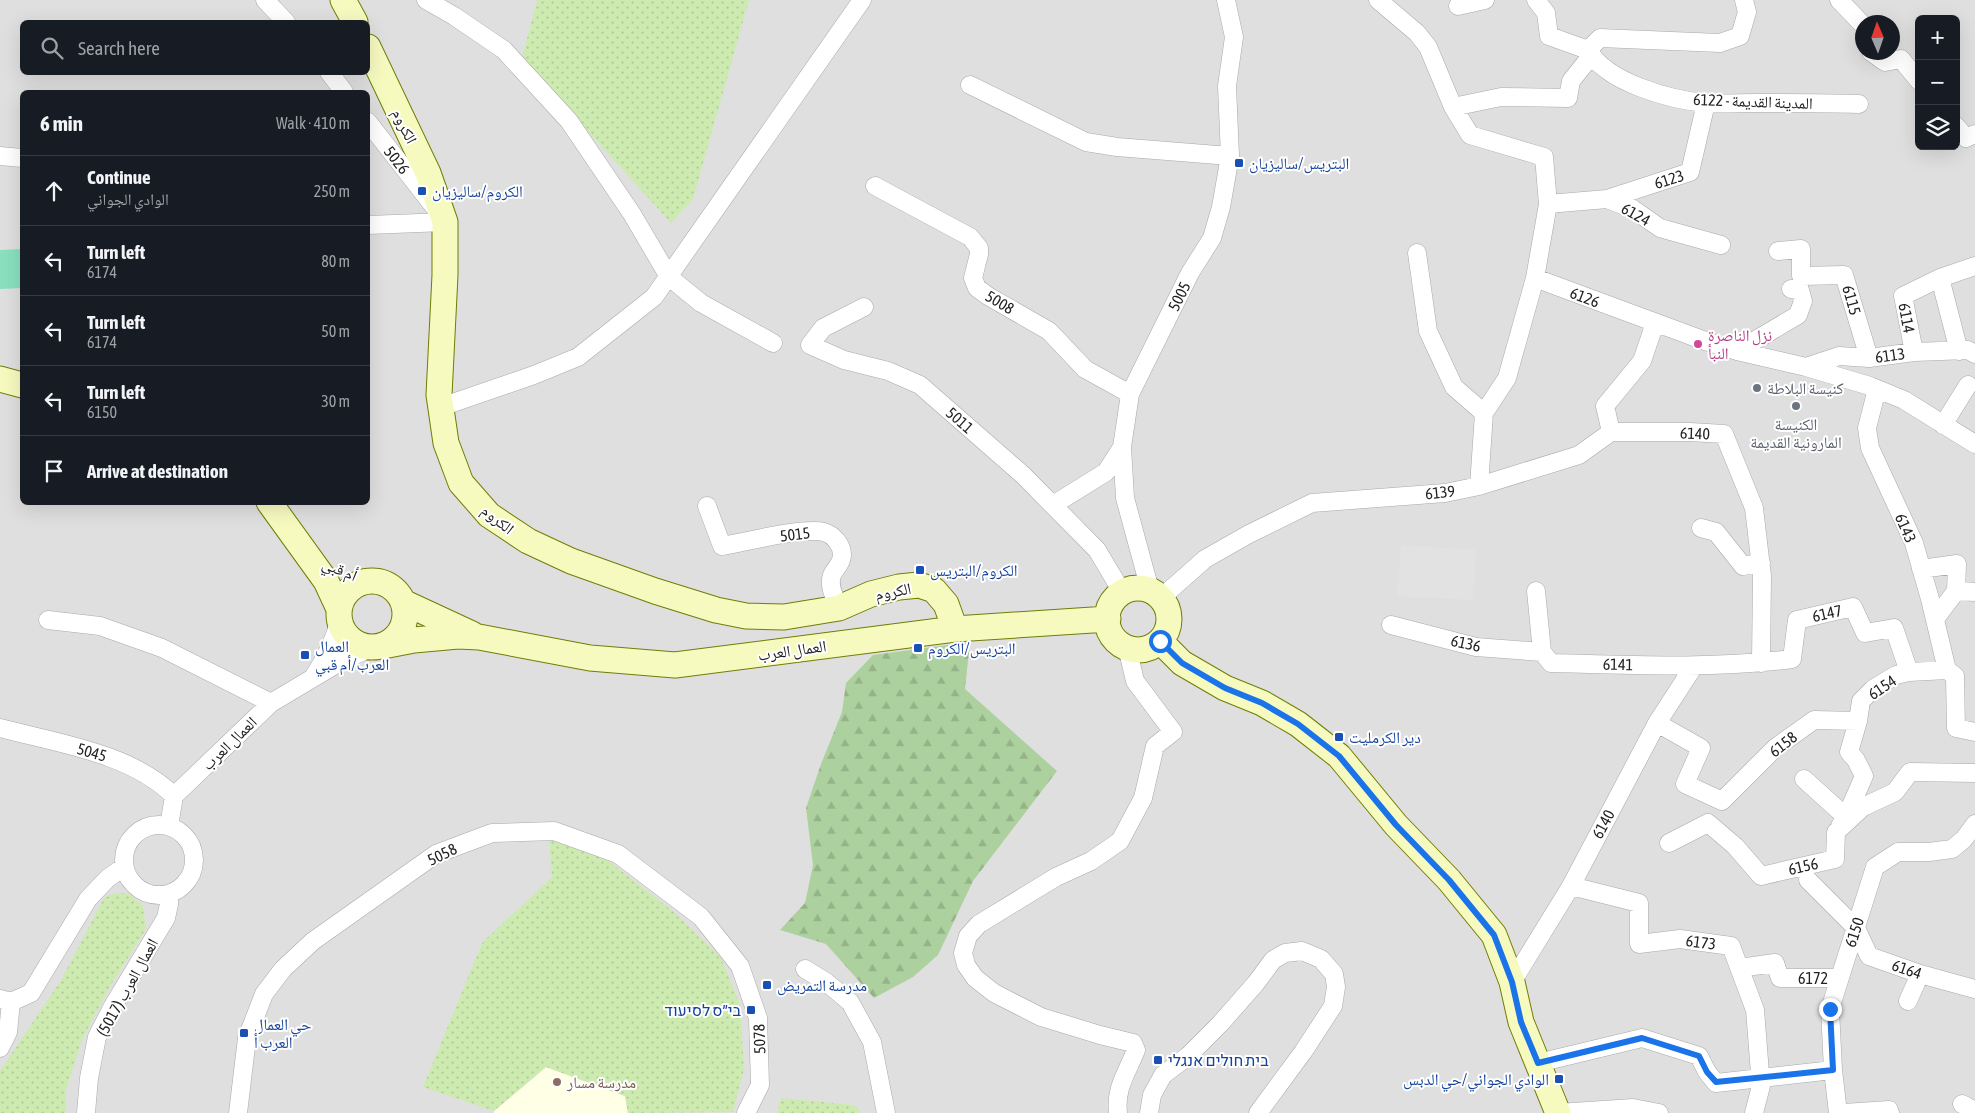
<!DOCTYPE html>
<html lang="en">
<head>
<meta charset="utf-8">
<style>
  :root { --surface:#171b24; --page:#20242c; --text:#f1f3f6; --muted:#9ea1a6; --line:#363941 }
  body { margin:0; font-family:"Asap Condensed","Noto Naskh Arabic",Heebo,sans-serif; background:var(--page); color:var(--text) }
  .controls { position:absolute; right:15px; top:15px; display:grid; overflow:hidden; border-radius:8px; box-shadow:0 5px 20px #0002 }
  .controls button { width:45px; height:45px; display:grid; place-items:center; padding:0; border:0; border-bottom:1px solid var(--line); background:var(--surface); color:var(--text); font:25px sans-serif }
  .compass { position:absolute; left:1855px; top:15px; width:45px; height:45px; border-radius:50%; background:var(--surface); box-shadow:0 5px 20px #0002; rotate:358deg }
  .stop { position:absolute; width:15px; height:15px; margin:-11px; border:4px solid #1a73e8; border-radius:50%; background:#fff }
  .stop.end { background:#1a73e8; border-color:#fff; box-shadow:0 1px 5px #0008 }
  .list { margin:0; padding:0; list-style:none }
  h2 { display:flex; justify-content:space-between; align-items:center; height:65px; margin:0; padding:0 20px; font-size:21px }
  h2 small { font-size:16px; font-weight:400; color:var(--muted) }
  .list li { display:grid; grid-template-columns:32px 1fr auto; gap:15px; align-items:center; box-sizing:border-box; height:70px; padding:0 20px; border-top:1px solid var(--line) }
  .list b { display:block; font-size:19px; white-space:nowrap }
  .list p { margin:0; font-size:16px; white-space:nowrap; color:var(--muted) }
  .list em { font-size:16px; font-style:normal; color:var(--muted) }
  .icon { flex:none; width:28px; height:28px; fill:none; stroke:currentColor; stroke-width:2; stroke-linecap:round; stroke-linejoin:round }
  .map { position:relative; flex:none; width:1975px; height:1113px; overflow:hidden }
  .search { position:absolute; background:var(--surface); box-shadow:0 5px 20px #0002; left:20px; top:20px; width:350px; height:55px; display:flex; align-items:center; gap:12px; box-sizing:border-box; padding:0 18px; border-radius:8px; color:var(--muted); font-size:19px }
  .panel { position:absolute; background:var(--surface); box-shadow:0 5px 20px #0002; left:20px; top:90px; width:350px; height:415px; border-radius:8px }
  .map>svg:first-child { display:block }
  .residential { fill:#e0dfdf; fill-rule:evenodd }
  .education { fill:#ffffe5 }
  .grass { fill:url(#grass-dots) }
  .forest { fill:url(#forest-firs) }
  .pitch { fill:#88e0be }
  .parking { fill:#e2e2e2 }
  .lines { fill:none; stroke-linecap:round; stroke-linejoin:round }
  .street-casing { stroke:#a9a9a9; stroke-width:19 }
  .secondary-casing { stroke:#707d05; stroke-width:27 }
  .street { stroke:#fff; stroke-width:18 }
  .secondary { stroke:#f7fabf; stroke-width:25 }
  .route { stroke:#1a73e8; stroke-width:6 }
  .transit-dot { fill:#1a4fb4; stroke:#fff; stroke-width:2 }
  .hotel-dot { fill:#d1479c; stroke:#fff; stroke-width:2 }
  .worship-dot { fill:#6b7280; stroke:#fff; stroke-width:2 }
  .education-dot { fill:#8d6e63; stroke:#fff; stroke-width:2 }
  .labels { text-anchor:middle; stroke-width:4; stroke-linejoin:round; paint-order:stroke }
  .street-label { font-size:16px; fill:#222; stroke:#fff }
  .transit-label { font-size:16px; fill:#164399; stroke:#fff; text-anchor:start }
  .hotel-label { font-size:16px; fill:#b23c85; stroke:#fff; text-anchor:start }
  .worship-label { font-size:16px; fill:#5b616d; stroke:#fff; text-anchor:start }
  .education-label { font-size:16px; fill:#785e54; stroke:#fff; text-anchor:start }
</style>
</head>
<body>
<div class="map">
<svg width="1975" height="1113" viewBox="0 0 1975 1113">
  <defs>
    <pattern id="grass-dots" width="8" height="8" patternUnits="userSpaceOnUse" patternTransform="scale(1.25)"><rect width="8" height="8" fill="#cdebb0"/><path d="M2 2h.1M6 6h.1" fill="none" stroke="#b0c997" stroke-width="1.8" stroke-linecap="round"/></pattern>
    <pattern id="forest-firs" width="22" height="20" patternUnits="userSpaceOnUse" patternTransform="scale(1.25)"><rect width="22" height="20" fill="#add19e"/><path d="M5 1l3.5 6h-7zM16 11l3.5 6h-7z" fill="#95b388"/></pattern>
  </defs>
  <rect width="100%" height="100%" fill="#f2efe9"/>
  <!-- residential -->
  <path class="residential" d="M0,0H1975V1113H0ZM1919,19H1956V146H1919ZM22,22H368V72H22ZM1862,22H1892V52H1862ZM22,92H368V502H22Z"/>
  <!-- education -->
  <path class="education" d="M546,1067L625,1096L628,1113H494V1111Z"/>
  <!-- grass -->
  <path class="grass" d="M537,0H749L693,199L671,223L522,59Z
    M549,836L606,859L674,912L721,958L740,1005L744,1069L733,1112L628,1113L625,1096L546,1067L494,1111L423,1087L482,943L552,877Z
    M115,893H128L143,906L146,929L109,988L82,1040L66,1090V1113H0V1071L61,980L104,898Z
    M781,1098L855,1105L860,1113H777Z"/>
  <!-- forest -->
  <path class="forest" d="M970,642L965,689L1057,771L973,881L938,955L913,977L874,998L826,944L780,930L805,903L813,865L806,808L821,764L842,712L846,683L873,655Z"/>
  <!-- pitch -->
  <path class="pitch" d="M22,249V288L0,289V250Z"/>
  <!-- parking -->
  <path class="parking" d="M1401,545L1476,550L1473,600L1397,596Z"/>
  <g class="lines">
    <!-- street casing -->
    <g class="street-casing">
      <path id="street" d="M265,0L286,22
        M426,0L454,16L504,50L569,121L632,214L669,277L701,303L773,343
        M1378,0L1417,33L1428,47L1453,107L1470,135L1544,157L1548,204L1535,278L1507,378L1484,413L1479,486
        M1536,0L1546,13L1549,36L1588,50
        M1744,0L1747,12L1740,36L1720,43L1600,38L1588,50C1607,83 1671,100 1706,103C1723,104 1740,103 1756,103C1790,103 1824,103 1859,104
        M1839,0L1862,24
        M1458,6L1485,0
        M1871,52L1885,62L1901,59L1919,81
        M329,72L344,92
        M970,85L1086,142L1117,147L1230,156
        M1453,107L1501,97L1568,98L1571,81L1591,56
        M368,122L435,208
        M1956,126L1966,138L1975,134
        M0,156L22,158
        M875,186L970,237L979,248V254L973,278L977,288L988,296L1049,331L1085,369L1130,394
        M1607,199L1690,172L1706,103
        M1548,204L1607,199L1633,209L1660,228L1721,245
        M368,225L445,222
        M1778,251L1801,249V276L1844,275L1869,358
        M1417,253L1428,331L1454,387L1484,413
        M1535,278L1708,342L1737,351L1806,367L1870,386L1904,400L1975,444
        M1940,278L1959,351
        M864,307L823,328L810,345L844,360L888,371L920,385L1023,475L1097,550L1122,592
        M1737,351L1798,315L1803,301L1800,290L1791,289
        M1914,352L1903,296L1940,278L1975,266
        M1806,367L1839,356L1869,358L1914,352L1968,350L1975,354
        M1877,389L1867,428L1870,448L1914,543L1930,599L1947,670
        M441,407L534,375L578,357L654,297L862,0
        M1943,425L1968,385
        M1611,432H1690L1724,434L1754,508L1762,576L1761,663
        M1611,432L1605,406L1642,361L1655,323
        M1053,505L1106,472L1122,447
        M707,506L722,546C746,542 803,527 824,532C834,535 842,545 842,555C842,564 835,568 832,575C828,586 835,598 839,608
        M1701,528L1716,532L1743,566L1761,563
        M1921,569L1957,564L1956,591
        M1150,590L1125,498L1122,447L1130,394L1190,273L1212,238L1221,207L1230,156L1227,86L1234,37L1226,0
        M1536,591L1542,652L1551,663C1632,665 1712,669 1792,659L1797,620L1853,607L1865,633L1894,628L1909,672
        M1956,591L1975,592
        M1161,598L1205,559L1249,534L1312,503L1445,493L1479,486L1579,455L1611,432
        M1935,619L1956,591
        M48,620L100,626L162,648L271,703
        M1391,625L1476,647L1542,652
        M314,676C326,658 334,641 340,620
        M1657,723L1701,748L1685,784L1722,801L1775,748L1814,720L1858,721
        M0,728C57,743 131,753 174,796
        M1804,779L1846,817L1840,826
        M1846,817L1864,776L1856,760L1849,752L1858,721L1861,701L1873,689L1896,675L1909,672L1947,670L1955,676L1956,728L1975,732
        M124 860a35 35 0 1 1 70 0a35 35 0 1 1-70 0Z
        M169,826L174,796L271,703L338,663L372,647
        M1669,843L1708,823L1735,846L1761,876L1835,859L1836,832L1863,807L1895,792L1910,772L1975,773
        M1808,880L1856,928L1869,956L1920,974L1975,989
        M1571,886L1639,903V944L1680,939L1731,946L1755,1010L1761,1086L1754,1113
        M1739,968L1775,963L1780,978H1839
        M805,969L826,982L850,1002L872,1042L886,1113
        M1512,982L1571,886L1657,723L1694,666
        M0,999L11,1002L31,993L88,899L108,878L124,867
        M1908,1001L1920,974
        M0,1048L8,1032L11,1002
        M1538,1063L1642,1038L1699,1056L1707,1072L1716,1083L1833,1070
        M1962,1104L1975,1111
        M86,1113L89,1078L97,1037L113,1006L166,918L169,904V894
        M238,1113L247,1038L264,994L283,969L313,941L436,854L492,833L554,831L618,854L701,917L740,966L758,1018L760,1085L746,1113
        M1118,1113C1115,1088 1127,1073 1136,1050L1133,1043L1100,1035L1041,1017L994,993L975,978L966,965L963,953L968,936L979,924L1056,877L1091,861L1120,841L1143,798L1155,746L1173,732L1135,681L1127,647
        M1149,1113L1152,1095L1163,1075L1188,1056L1220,1024L1256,983L1273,960L1285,953L1302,951L1321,959L1334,974L1336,987L1333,1006L1303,1052L1258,1113
        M1558,1113L1633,1108L1659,1113
        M1838,1113L1833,1070L1830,1009L1875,867L1898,852H1929L1952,849L1964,839L1975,824
        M1844,1113L1889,1110L1890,1113"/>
    </g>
    <!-- secondary casing -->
    <g class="secondary-casing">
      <path id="secondary" d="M343,0L355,22
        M368,47L428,173L445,222V275L439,395L446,443L461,483L489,515L528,541L571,561L655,591L716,610L746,616L784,617L839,608L871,594L899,587L919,585L934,590L946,604L955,629
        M0,379L22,385
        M269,502L326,581L339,609
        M339 614a33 33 0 1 1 66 0a33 33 0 1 1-66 0Z
        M1107 619a31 31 0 1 1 62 0a31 31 0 1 1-62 0Z
        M403,602L472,634
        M1160,641L1182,663L1225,688L1262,703L1298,724L1339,756L1396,825L1449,880L1494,935L1512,982L1521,1022L1558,1113
        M383,646L414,640L458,636L479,637L590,658L675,665L955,629L1108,619"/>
    </g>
    <!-- street -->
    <use href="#street" class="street"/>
    <!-- secondary -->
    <use href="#secondary" class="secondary"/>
  </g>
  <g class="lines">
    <!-- route -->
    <path class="route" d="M1160,641L1182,663L1225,688L1262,703L1298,724L1339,756L1396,825L1449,880L1494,935L1512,982L1521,1022L1538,1063L1642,1038L1699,1056L1707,1072L1716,1082L1833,1070L1830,1009"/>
  </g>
  <!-- markers -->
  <g class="transit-dot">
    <rect x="1234" y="158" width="10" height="10" rx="2.5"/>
    <rect x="417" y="186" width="10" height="10" rx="2.5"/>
    <rect x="915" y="565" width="10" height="10" rx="2.5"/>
    <rect x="913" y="643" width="10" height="10" rx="2.5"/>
    <rect x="300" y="650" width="10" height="10" rx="2.5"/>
    <rect x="1334" y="732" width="10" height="10" rx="2.5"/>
    <rect x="762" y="980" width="10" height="10" rx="2.5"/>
    <rect x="746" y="1005" width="10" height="10" rx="2.5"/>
    <rect x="239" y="1028" width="10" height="10" rx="2.5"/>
    <rect x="1153" y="1055" width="10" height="10" rx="2.5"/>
    <rect x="1554" y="1074" width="10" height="10" rx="2.5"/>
  </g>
  <circle class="hotel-dot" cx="1698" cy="344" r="5"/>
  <g class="worship-dot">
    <circle cx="1757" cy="388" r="5"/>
    <circle cx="1796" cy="406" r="5"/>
  </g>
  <circle class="education-dot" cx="557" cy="1082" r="5"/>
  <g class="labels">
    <!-- street labels -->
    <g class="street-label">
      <text transform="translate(1753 101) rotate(2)" y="6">المدينة القديمة - 6122</text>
      <text transform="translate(405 126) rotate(64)" y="6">الكروم</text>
      <text transform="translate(397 160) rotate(52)" y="6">5026</text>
      <text transform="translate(1669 179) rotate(-18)" y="6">6123</text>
      <text transform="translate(1636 214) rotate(29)" y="6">6124</text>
      <text transform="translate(1179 296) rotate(-64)" y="6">5005</text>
      <text transform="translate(1585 297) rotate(21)" y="6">6126</text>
      <text transform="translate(1852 300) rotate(74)" y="6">6115</text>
      <text transform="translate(1000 302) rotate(31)" y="6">5008</text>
      <text transform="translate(1907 318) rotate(79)" y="6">6114</text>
      <text transform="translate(1890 355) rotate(-8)" y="6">6113</text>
      <text transform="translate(960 420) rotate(41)" y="6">5011</text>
      <text transform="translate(1695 433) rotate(2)" y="6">6140</text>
      <text transform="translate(1440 492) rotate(-6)" y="6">6139</text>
      <text transform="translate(498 519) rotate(39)" y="6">الكروم</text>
      <text transform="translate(1906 528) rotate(66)" y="6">6143</text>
      <text transform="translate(795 534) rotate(-7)" y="6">5015</text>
      <text transform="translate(340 569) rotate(23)" y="6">أم قبي</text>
      <text transform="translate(893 591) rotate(-11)" y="6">الكروم</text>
      <text transform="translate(1827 613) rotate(-13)" y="6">6147</text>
      <text transform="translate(1466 643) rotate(12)" y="6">6136</text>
      <text transform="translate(792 650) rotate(-8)" y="6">العمال العرب</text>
      <text transform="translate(1618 664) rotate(1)" y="6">6141</text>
      <text transform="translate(1882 687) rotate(-34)" y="6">6154</text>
      <text transform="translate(229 743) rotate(-44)" y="6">العمال العرب</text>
      <text transform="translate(1783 744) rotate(-38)" y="6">6158</text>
      <text transform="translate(92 752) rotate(16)" y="6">5045</text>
      <text transform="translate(1603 824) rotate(-62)" y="6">6140</text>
      <text transform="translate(442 854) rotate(-26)" y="6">5058</text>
      <text transform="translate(1803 866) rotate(-13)" y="6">6156</text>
      <text transform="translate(1854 932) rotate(-72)" y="6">6150</text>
      <text transform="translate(1701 942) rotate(7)" y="6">6173</text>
      <text transform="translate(1907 969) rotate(19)" y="6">6164</text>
      <text x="1813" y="984">6172</text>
      <text transform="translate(127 987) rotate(-61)" y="6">العمال العرب (5017)</text>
      <text transform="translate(759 1039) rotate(-92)" y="6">5078</text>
    </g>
    <!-- transit labels -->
    <g class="transit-label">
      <text x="1249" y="169">البتريس/ساليزيان</text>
      <text x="432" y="197">الكروم/ساليزيان</text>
      <text x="930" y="576">الكروم/البتريس</text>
      <text x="315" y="652">العمال<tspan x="315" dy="18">العرب/أم قبي</tspan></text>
      <text x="928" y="654">البتريس/الكروم</text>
      <text x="1349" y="743">دير الكرمليت</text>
      <text x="777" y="991">مدرسة التمريض</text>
      <text x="741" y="1016" text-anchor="end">בי״ס לסיעוד</text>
      <text x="254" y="1030">حي العمال<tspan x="254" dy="18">العرب أ</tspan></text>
      <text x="1168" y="1066">בית חולים אנגלי</text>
      <text x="1549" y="1085" text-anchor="end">الوادي الجواني/حي الدبس</text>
    </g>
    <!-- hotel labels -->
    <g class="hotel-label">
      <text x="1708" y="341">نزل الناصرة<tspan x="1708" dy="18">النبأ</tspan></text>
    </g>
    <!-- worship labels -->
    <g class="worship-label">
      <text x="1767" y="394">كنيسة البلاطة</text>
      <text x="1796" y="430" text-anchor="middle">الكنيسة<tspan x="1796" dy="18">المارونية القديمة</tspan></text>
    </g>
    <!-- education labels -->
    <g class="education-label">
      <text x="567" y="1088">مدرسة مسار</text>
    </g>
  </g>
</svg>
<div class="controls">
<button>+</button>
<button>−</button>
<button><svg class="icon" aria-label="layers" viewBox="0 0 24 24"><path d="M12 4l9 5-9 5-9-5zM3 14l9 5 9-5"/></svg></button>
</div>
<svg class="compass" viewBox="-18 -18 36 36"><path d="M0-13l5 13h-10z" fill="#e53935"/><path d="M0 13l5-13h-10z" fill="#9ea1a6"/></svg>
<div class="stop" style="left:1160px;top:641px"></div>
<div class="stop end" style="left:1830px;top:1009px"></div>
<div class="search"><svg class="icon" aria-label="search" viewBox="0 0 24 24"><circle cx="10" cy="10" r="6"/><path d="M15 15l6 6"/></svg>Search here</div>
<section class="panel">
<h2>6 min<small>Walk · 410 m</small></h2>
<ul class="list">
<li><svg class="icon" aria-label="ahead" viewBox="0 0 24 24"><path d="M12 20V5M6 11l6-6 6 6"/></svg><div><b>Continue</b><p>الوادي الجواني</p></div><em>250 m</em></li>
<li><svg class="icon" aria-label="left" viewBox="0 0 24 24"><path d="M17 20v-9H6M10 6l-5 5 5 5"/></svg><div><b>Turn left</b><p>6174</p></div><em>80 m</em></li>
<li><svg class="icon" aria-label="left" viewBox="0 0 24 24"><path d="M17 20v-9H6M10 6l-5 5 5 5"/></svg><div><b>Turn left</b><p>6174</p></div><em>50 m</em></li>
<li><svg class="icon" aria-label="left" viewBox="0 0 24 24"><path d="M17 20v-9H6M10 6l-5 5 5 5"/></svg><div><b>Turn left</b><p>6150</p></div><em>30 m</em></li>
<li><svg class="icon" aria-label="arrive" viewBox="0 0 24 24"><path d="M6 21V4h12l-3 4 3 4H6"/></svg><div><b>Arrive at destination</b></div></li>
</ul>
</section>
</div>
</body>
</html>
